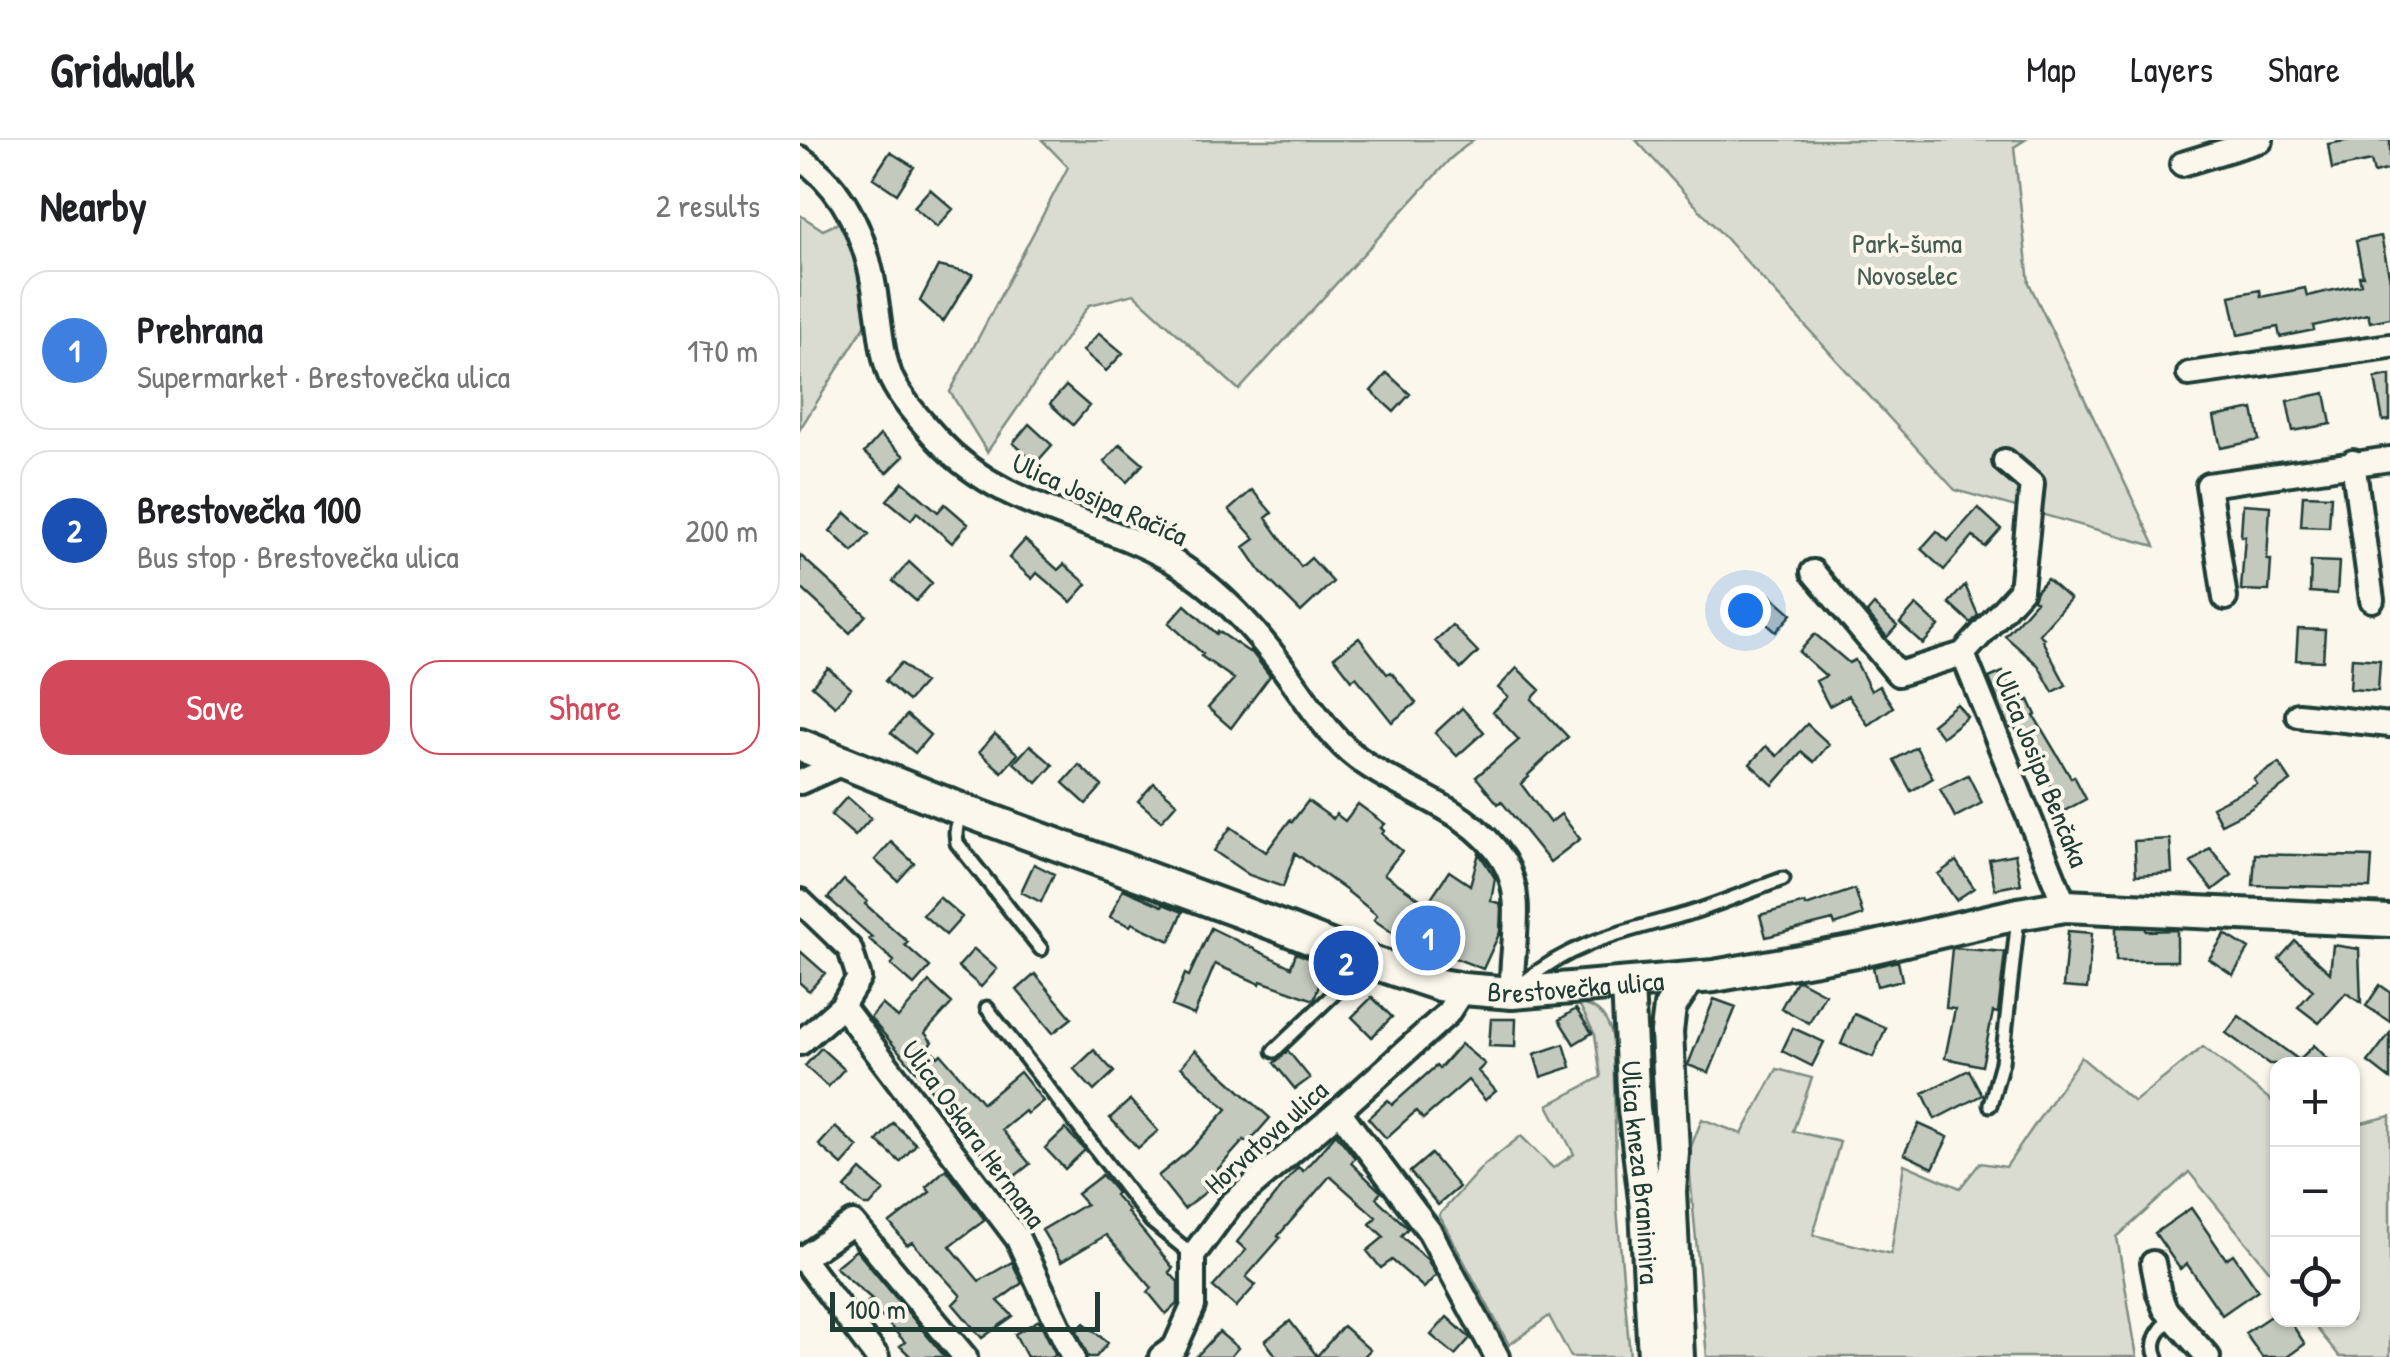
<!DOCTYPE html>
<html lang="en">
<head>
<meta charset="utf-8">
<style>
  :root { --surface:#fff; --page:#f2f2f2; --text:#202124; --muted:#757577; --line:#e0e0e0; --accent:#d1495b }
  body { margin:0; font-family:"Patrick Hand",sans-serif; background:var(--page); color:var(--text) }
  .controls { position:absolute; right:30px; bottom:30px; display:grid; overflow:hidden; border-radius:20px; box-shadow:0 2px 8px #0004 }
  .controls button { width:90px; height:90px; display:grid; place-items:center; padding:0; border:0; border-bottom:2px solid var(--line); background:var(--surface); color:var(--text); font:50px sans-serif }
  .scale { position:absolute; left:30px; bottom:25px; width:270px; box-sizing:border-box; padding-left:10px; border:5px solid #1f3d34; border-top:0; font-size:28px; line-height:35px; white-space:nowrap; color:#1f3d34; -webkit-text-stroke:8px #fbf7ec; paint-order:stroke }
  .you { position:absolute; left:945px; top:470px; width:35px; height:35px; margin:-25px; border:8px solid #fff; border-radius:50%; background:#1a73e8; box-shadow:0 0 0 15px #1a73e833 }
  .badge { display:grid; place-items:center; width:65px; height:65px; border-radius:50%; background:var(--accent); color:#fff; font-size:32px; font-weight:700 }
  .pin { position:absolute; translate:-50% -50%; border:5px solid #fff; box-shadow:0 2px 10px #0006 }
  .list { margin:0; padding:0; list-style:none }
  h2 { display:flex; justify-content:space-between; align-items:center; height:130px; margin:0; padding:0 40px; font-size:42px }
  h2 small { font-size:32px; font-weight:400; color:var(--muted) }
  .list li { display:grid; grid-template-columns:65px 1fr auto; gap:30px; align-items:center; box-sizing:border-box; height:160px; margin:0 20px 20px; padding:0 20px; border:2px solid var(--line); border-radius:30px }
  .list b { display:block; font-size:38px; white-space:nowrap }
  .list p { margin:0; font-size:32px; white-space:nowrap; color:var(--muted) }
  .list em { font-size:32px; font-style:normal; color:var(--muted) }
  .actions { display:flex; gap:20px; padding:30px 40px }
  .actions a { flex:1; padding:22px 0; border:2px solid var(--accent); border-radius:30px; text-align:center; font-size:35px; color:var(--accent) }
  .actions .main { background:var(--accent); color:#fff }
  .icon { flex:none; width:55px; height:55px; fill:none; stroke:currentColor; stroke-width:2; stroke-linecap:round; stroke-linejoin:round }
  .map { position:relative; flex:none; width:1590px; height:1217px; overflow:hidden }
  header { display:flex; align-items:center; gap:60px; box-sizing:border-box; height:140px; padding:0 50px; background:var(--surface); border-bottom:2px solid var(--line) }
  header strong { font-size:48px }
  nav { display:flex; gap:55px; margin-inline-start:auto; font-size:35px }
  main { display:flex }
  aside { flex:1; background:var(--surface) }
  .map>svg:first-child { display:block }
  .green { fill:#dbdcd1; stroke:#7d8c82; stroke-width:2.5 }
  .building { fill:#c4c9be; stroke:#1f3d34; stroke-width:2.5 }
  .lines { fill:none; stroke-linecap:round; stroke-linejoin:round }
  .lane-casing { stroke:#1f3d34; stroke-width:19 }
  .street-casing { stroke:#1f3d34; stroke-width:30 }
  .secondary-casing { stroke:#1f3d34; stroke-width:38 }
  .lane { stroke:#fbf7ec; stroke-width:11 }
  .street { stroke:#fbf7ec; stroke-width:22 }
  .secondary { stroke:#fbf7ec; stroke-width:30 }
  .labels { text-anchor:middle; stroke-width:8; stroke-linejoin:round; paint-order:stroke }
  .park-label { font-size:28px; fill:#455d53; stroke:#fbf7ec }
  .street-label { font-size:28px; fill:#1f3d34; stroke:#fbf7ec }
</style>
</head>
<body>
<header>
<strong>Gridwalk</strong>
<nav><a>Map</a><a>Layers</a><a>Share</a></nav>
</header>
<main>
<aside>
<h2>Nearby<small>2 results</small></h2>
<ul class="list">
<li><span class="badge" style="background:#3f7fe0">1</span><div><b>Prehrana</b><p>Supermarket · Brestovečka ulica</p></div><em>170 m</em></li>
<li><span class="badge" style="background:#1a4fb4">2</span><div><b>Brestovečka 100</b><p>Bus stop · Brestovečka ulica</p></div><em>200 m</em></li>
</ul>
<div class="actions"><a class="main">Save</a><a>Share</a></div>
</aside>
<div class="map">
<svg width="1590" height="1217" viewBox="0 0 1590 1217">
  <rect width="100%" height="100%" fill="#fbf7ec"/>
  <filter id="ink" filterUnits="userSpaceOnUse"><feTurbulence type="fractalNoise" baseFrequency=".01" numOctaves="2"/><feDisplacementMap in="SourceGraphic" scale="20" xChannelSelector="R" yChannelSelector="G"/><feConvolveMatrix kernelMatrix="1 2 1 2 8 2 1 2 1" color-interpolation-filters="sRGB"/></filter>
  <g filter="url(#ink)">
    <!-- green -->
    <path class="green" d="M242,0H673L650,19L439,250L334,154L289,165L187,312L150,252L268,27Z
      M836,0H1225L1214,7L1229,143L1355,406L1155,350Z
      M0,75L23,90L47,79L73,173L0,289Z
      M779,864C801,867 807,879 813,898L817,1069L830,1217H771L749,1176L709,1205L639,1075L683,1026L721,996L753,1028L774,1014L748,965L801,937L795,895Z
      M1403,907L1477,965V1140L1389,1032L1317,1097L1337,1217H907L888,1014L902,979L942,994L977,929L1012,938L993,991L1040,1002L1013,1095L1091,1114L1104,1024L1160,1048L1180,1023L1206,1027L1281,917L1334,962Z
      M1590,976V1217H1540L1510,1180H1552L1553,985Z"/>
    <!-- building -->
    <path class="building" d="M1550,0H1590V29L1574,33L1571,21L1532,29L1528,4Z
      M90,12L114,27L97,54L73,38Z
      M130,49L153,69L137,87L114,67Z
      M1581,96L1590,140V178L1570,182L1568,174L1513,186L1514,190L1480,197L1478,187L1438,195L1430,156L1460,150L1461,157L1505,148L1507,156L1561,144L1559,136H1563L1556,101Z
      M138,126L173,134L143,182L120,161Z
      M299,193L323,213L306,231L283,211Z
      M587,233L610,254L594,272L571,251Z
      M1590,235V280L1583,281L1575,238Z
      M266,246L289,266L273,285L250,264Z
      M1525,253L1531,284L1493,291L1487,261Z
      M1453,269L1459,300L1421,308L1414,277Z
      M229,284L252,305L236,323L213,303Z
      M80,295L104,316L87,333L64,313Z
      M320,304L343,324L327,342L304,322Z
      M103,342L138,372L145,364L168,384L152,403L117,372L111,380L87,360Z
      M452,350L472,373L466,378L501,427L511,418L533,442L501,472L461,432L444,407L455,399L429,370Z
      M1503,355L1531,356L1529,387L1501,386Z
      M1443,364L1470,366L1467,420H1471L1469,451L1441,450L1445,396H1441Z
      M1178,368L1201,389L1185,407L1173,396L1144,430L1121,409L1137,391L1148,401Z
      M46,373L69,394L53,412L30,391Z
      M225,400L258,430L264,424L287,444L271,462L237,433L232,439L209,418Z
      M0,415L66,475L50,493L0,447Z
      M1511,421L1539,422L1537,454L1510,452Z
      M109,422L132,443L116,461L93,441Z
      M1247,439L1270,459L1239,494L1244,498L1242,500L1266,545L1253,552L1238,525L1205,496L1236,461L1233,459L1236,451Z
      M1165,445L1178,475L1171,483L1149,463Z
      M969,454L992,474L976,492L953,472Z
      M385,465L417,494L418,491L449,512L450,510L470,536L431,588L408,568L434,539L401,516L403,514L369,483Z
      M1074,465L1097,486L1087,497L1067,473Z
      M1116,465L1139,486L1123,504L1100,483Z
      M652,485L678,512L661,529L635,501Z
      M1498,489L1525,490L1523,521L1496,520Z
      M1015,494L1049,523L1055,520L1071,551L1079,546L1093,567L1068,585L1048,556L1029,566L1016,541L1026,536L999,512Z
      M559,498L587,534L591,532L616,563L592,582L556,537L552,540L534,517Z
      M1552,518L1580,520L1578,551L1550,549Z
      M101,523L124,543L108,561L85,541Z
      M28,528L51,548L35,566L12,546Z
      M717,528L740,550L732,559L768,597L728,635L729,637L721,644L750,683L761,674L780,699L750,722L701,661L698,664L676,637L719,600L693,572L708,557L698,548Z
      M1203,532L1218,565L1229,560L1236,575L1234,576L1271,638L1274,636L1286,659L1264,671L1241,628L1239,629L1214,586L1209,589L1189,538Z
      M1157,564L1167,577L1142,597L1132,584Z
      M662,568L684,592L657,616L635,593Z
      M107,575L130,595L115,613L91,593Z
      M1007,584L1029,604L1014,622L1002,612L973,645L950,624L966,606L977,616Z
      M195,594L218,614L202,632L179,612Z
      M230,605L253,625L237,643L214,623Z
      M1116,607L1133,638L1111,651L1094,620Z
      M1479,623L1491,641L1447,671L1421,684L1412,667L1457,644L1454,639Z
      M279,625L302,646L286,664L263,643Z
      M1168,635L1182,663L1155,677L1140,649Z
      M354,643L377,663L361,681L338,661Z
      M47,657L71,678L55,696L31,675Z
      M508,661L533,679L536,674L545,681L558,664L585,684L581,688L584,691L582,694L602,711L584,734L627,764L649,731L670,745L679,713L695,738L691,761L700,763L701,768L700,792L683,829L597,796L574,780L577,775L547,751L495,713L483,747L449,735L414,711L431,687L466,712L490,680L492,682Z
      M1370,699L1372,733L1336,735L1334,701Z
      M91,702L114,723L98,741L75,720Z
      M1410,708L1432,735L1413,750L1391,723Z
      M1215,714L1221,744L1195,749L1189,719Z
      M1455,714L1572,717L1570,748L1453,745Z
      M1156,721L1174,748L1156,760L1138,734Z
      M234,724L254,734L241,762L221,752Z
      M44,740L67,761L65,764L108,802L105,805L130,827L114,845L91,825L94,821L69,799L72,797L28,758Z
      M323,749L362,766L363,764L383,772L370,801L332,783L330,786L310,777Z
      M1055,749L1063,775L1035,785L1033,780L966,797L960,775L1005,763L1006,766Z
      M139,757L162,777L146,795L123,775Z
      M1316,787L1346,788V791L1377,790V821H1316Z
      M411,788L491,827L496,813L526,825L514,860L461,841L460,844L415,824L394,875L372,866L385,834L389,836Z
      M1268,791L1292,793L1287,849L1263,847Z
      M1425,794L1449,809L1433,835L1409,819Z
      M1495,801L1530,833L1533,805L1559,809L1561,863L1546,853L1519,883L1498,867L1513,850L1479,819Z
      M1152,808L1205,812L1198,873L1193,872L1182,926L1145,918L1155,869L1146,868Z
      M174,809L197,829L181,847L158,827Z
      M0,811L25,833L9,851L0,843Z
      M1098,821L1102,840L1077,846L1073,827Z
      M235,834L272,878L253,893L217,850Z
      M999,840L1025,854L1009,883L981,868L996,841Z
      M129,842L152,863L125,893L132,902L128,907L138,917L141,914L183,963L220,932L243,961L227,974L225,971L202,990L230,1024L206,1043L169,997L167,998L122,938L70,878L82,864L98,878Z
      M1580,845L1590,852V882L1566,866Z
      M572,857L592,877L572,897L552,877Z
      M914,859L936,867L909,933L888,925Z
      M776,869L792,893L774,904L759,880Z
      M1054,874L1086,888L1073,917L1041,904Z
      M1439,876L1499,920L1514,905L1533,924H1469L1426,893Z
      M691,879H716L715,907L689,906Z
      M993,888L1024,902L1012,926L982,911Z
      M1590,893V939L1568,922Z
      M661,904L685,924L678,931L696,951L685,960L668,940L623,979L616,971L586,998L568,978L588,960L592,965L636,926L639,929Z
      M764,904L771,927L741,937L734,914Z
      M21,908L44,929L28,947L5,926Z
      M294,910L314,932L294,951L274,929Z
      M395,910L470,978L448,1003L444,1000L403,1046L407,1051L384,1069L358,1036L390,1010L427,969L381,927Z
      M488,911L510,938L495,949L474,923Z
      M1169,930L1182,955L1135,979L1123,953Z
      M330,960L358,991L338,1008L310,978Z
      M93,983L116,1004L100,1022L77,1001Z
      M1119,984L1148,997L1133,1028L1104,1014Z
      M35,987L58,1007L42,1025L19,1005Z
      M265,989L285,1010L265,1029L245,1008Z
      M536,994L555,1018L551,1023L581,1052L576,1058L608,1088L601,1096L627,1119L636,1135L624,1148L592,1120L581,1128L567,1111L584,1097L570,1084L576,1077L530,1036L478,1096L480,1098L446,1137L456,1145L436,1167L413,1147L446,1110L437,1102L498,1027L503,1031Z
      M631,1014L659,1047L638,1065L610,1032Z
      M146,1029L185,1080L150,1106L179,1141L212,1122L222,1143L198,1161L213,1176L182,1198L153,1164L161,1156L112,1102L107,1105L90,1083L130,1052L126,1047Z
      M61,1030L84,1050L70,1066H65L45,1048Z
      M302,1035L317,1053L315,1055L329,1071L327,1072L373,1128L369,1132L378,1142V1163L366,1174L348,1152L352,1148L306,1095L261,1122L242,1090L286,1064L277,1054Z
      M1391,1068L1426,1119L1433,1114L1458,1150L1422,1175L1387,1124L1380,1129L1355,1093Z
      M56,1110L145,1217H111L100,1206L105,1202L68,1162L72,1159L35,1127Z
      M1478,1171V1180H1489L1505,1204L1487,1217H1462L1445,1193Z
      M647,1177L670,1198L655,1215L631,1195Z
      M239,1180L256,1215L252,1217H227L215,1194Z
      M490,1181L517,1216L543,1186L570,1210L563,1217H477L465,1201Z
      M284,1183L308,1203L296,1217H288L277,1191Z
      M419,1192L438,1208L430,1217H396Z"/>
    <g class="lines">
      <!-- lane casing -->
      <g class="lane-casing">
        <path id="lane" d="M159,673L156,693L157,703L241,809
          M723,843C773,801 827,791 887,774C920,764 952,750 983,739
          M187,868L351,1081L393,1115
          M474,911L565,824
          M1190,965L1202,922L1218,778
          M1357,1217C1349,1200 1361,1189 1372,1176"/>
      </g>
      <!-- street casing -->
      <g class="street-casing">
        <path id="street" d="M0,18C50,51 70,109 77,167C81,192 82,217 92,240C102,261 123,283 138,300C205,372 291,374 371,420C419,448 457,491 489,536C508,562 525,590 550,612C597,652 669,665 703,720C727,758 710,809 712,853
          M1382,24L1461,0
          M1389,234L1590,206
          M1205,321L1232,344L1221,450L1163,514L1265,766
          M1553,322L1572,460
          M1013,432L1098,534L1163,514
          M1425,458L1408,345L1590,319
          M1498,575L1590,585
          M0,642L45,622
          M0,761L50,809L59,838L42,866L0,903
          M42,866L218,1099L273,1217
          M539,971L630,1092L697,1217
          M2,1118L77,1217
          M0,1120L53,1083L165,1217
          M1353,1123L1359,1154L1365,1169L1408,1217
          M361,1217L375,1207L393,1166V1115L430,1065L539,971L647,874L663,849"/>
      </g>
      <!-- secondary casing -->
      <g class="secondary-casing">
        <g id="secondary">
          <path id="s1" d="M0,605L160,669L484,788L568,821L640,845L663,849L712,853L914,836L1062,810L1218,774L1265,766L1590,781"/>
          <path id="s2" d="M828,845L834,969L846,1068L854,1217"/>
          <path d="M878,1217L870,1051L873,1012L867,892L870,867L888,839"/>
        </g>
      </g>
      <!-- lane -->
      <use href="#lane" class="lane"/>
      <!-- street -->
      <use href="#street" class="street"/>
      <!-- secondary -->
      <use href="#secondary" class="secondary"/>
    </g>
  </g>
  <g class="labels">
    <!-- park labels -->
    <g class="park-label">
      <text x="1107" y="113">Park-šuma<tspan x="1107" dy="32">Novoselec</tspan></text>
    </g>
    <!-- street labels -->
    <g class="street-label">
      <text transform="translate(300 359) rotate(24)" y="10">Ulica Josipa Račića</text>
      <text transform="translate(1242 629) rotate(68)" y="10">Ulica Josipa Benčaka</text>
      <text dy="10" stroke="none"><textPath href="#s1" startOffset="820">Brestovečka ulica</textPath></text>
      <text transform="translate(174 994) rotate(54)" y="10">Ulica Oskara Hermana</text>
      <text transform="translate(466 997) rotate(-42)" y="10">Horvatova ulica</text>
      <text dy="10" stroke="none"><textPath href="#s2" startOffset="188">Ulica kneza Branimira</textPath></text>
    </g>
  </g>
</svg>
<div class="controls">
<button>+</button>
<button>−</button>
<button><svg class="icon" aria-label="locate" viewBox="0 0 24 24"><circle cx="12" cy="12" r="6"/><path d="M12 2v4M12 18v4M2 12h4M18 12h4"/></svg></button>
</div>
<div class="scale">100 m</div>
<div class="you"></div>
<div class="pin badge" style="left:628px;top:798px;background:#3f7fe0">1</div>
<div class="pin badge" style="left:546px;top:823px;background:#1a4fb4">2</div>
</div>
</main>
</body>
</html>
